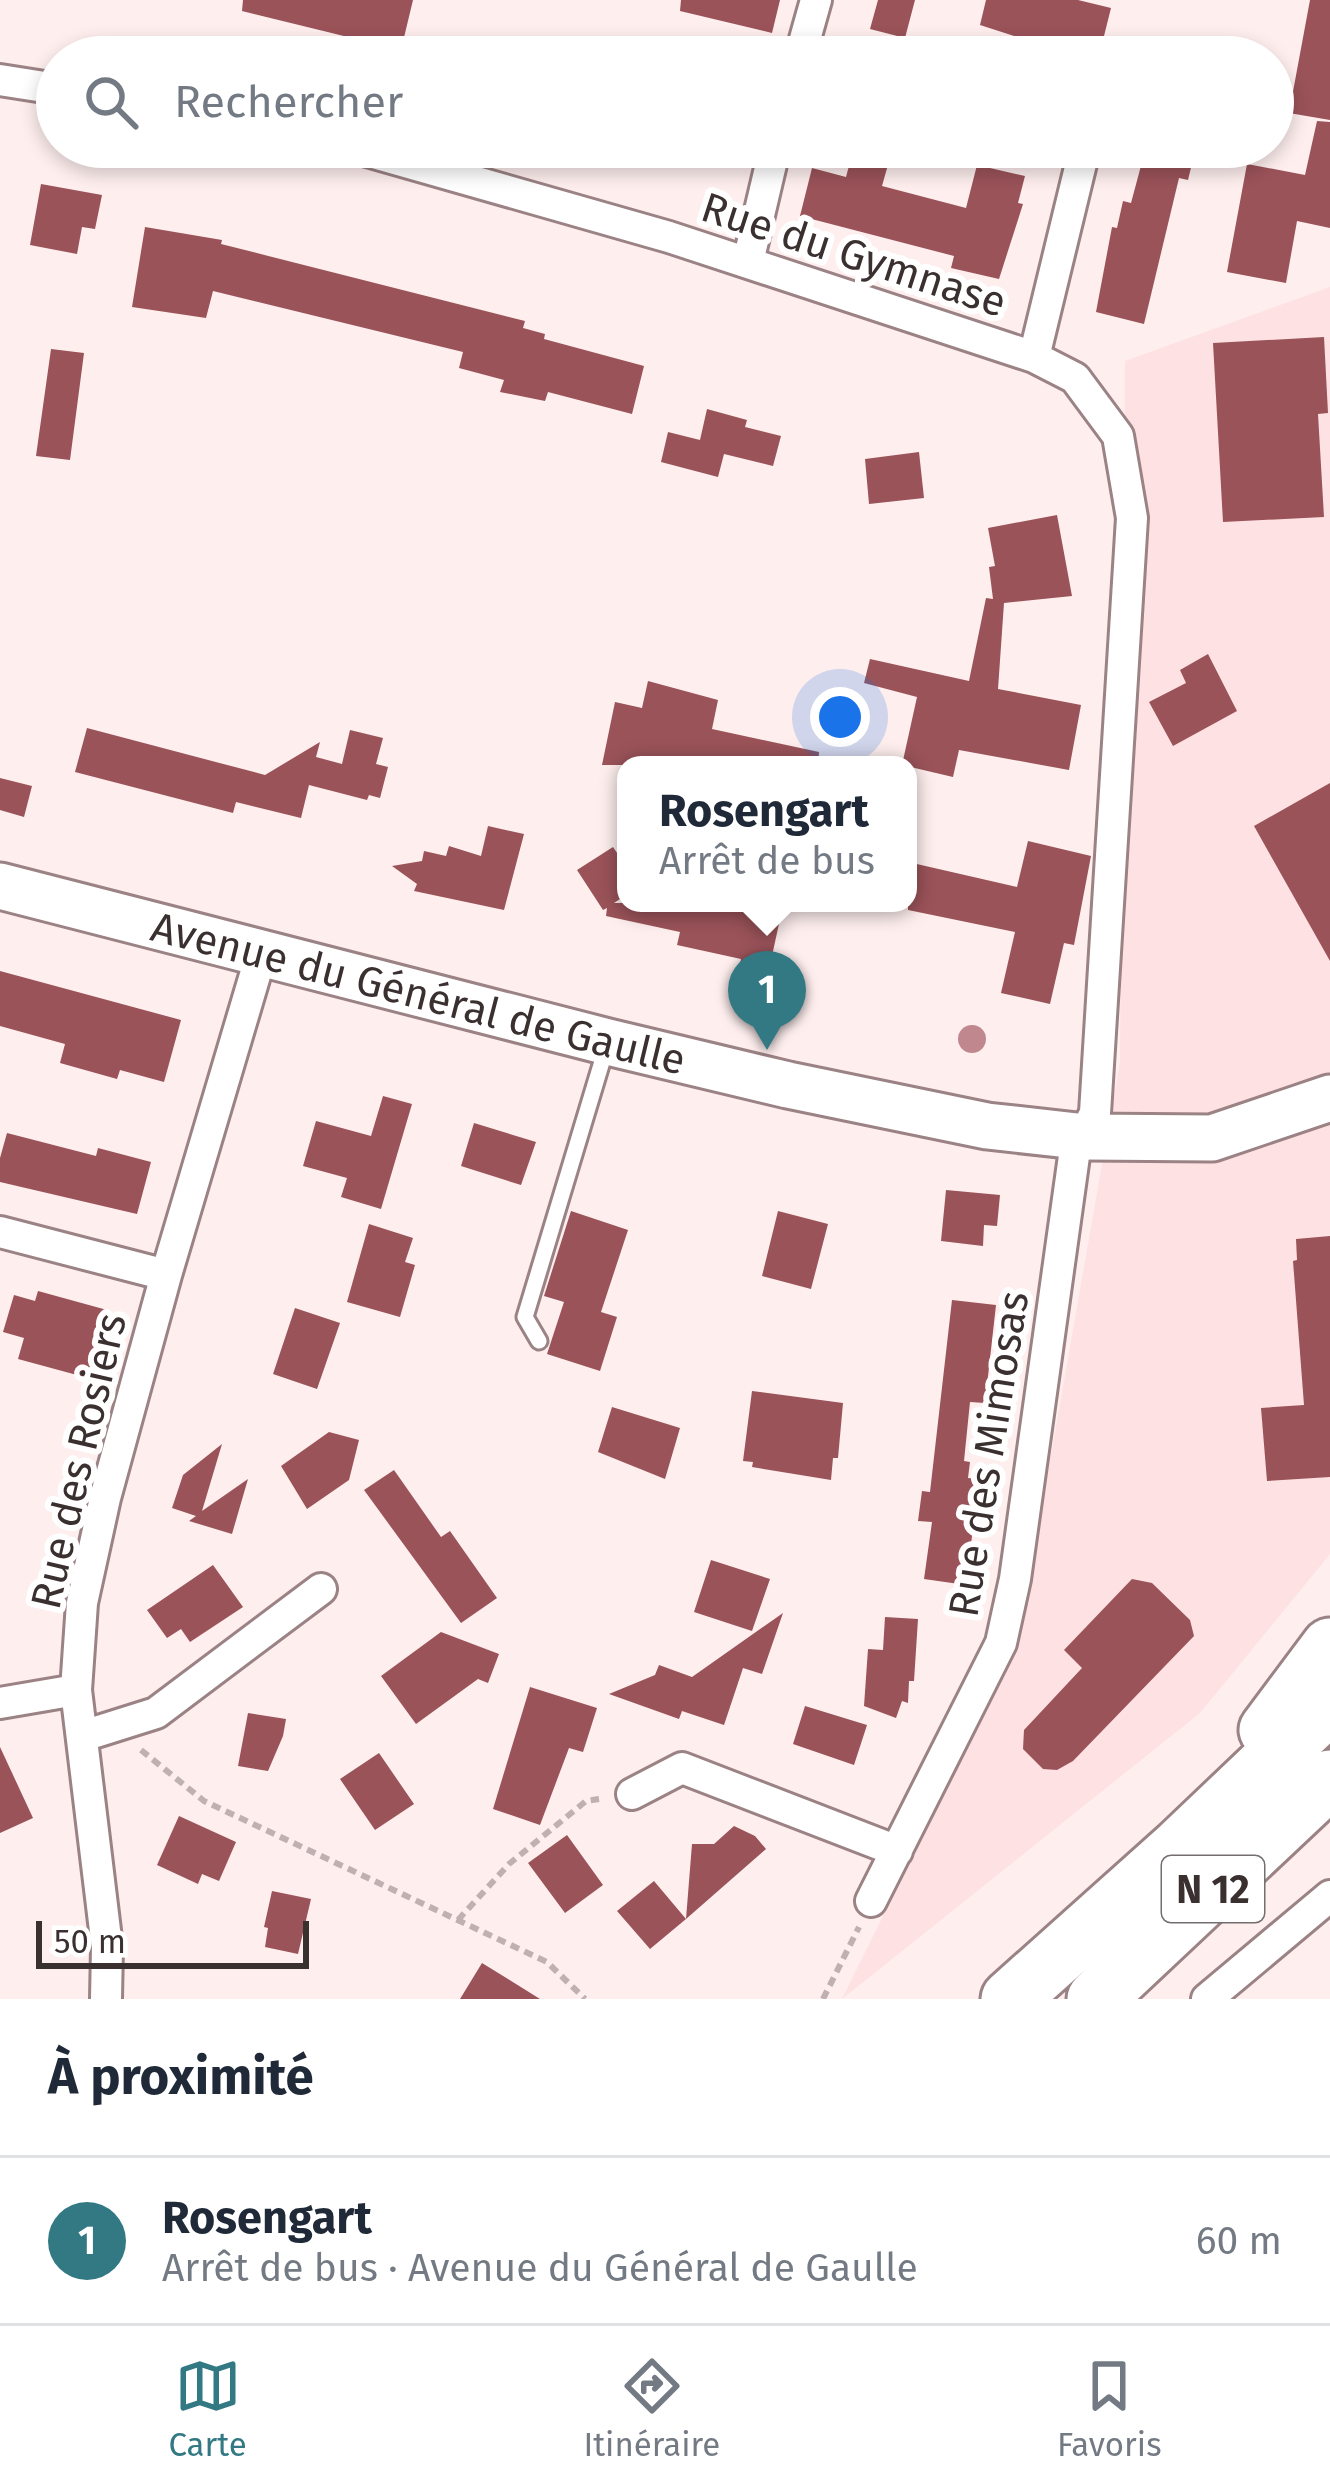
<!DOCTYPE html>
<html lang="fr">
<head>
<meta charset="utf-8">
<style>
  :root { --surface:#fff; --page:#f2f2f3; --text:#1f2937; --muted:#747a83; --line:#e0e1e3; --accent:#327983 }
  body { margin:0; font-family:"Fira Sans",sans-serif; background:var(--page); color:var(--text) }
  .scale { position:absolute; left:36px; bottom:30px; width:273px; box-sizing:border-box; padding-left:12px; border:6px solid #3a3030; border-top:0; font-size:33px; line-height:42px; white-space:nowrap; color:#3a3030; -webkit-text-stroke:9px #fff; paint-order:stroke }
  .you { position:absolute; left:840px; top:717px; width:42px; height:42px; margin:-30px; border:9px solid #fff; border-radius:50%; background:#1a73e8; box-shadow:0 0 0 18px #1a73e833 }
  .badge { display:grid; place-items:center; width:78px; height:78px; border-radius:50%; background:var(--accent); color:#fff; font-size:39px; font-weight:700 }
  .pin { position:absolute; translate:-50% -99px; filter:drop-shadow(0 3px 6px #0008) }
  .pin::after { content:''; position:absolute; top:63px; width:42px; height:36px; background:inherit; clip-path:polygon(0 0,100% 0,50% 100%) }
  .popup { position:absolute; left:617px; top:756px; width:300px; height:156px; box-sizing:border-box; display:grid; place-content:center; border-radius:24px; background:var(--surface); filter:drop-shadow(0 3px 9px #0005); font-size:39px; white-space:nowrap; color:var(--muted) }
  .popup b { font-size:45px; color:var(--text) }
  .popup::after { content:''; position:absolute; left:50%; top:100%; margin-left:-24px; border:24px solid transparent; border-top-color:var(--surface) }
  .list { margin:0; padding:0; list-style:none }
  h2 { display:flex; justify-content:space-between; align-items:center; height:156px; margin:0; padding:0 48px; font-size:51px }
  h2 small { font-size:39px; font-weight:400; color:var(--muted) }
  .list li { display:grid; grid-template-columns:78px 1fr auto; gap:36px; align-items:center; box-sizing:border-box; height:168px; padding:0 48px; border-top:3px solid var(--line) }
  .list b { display:block; font-size:45px; white-space:nowrap }
  .list p { margin:0; font-size:39px; white-space:nowrap; color:var(--muted) }
  .list em { font-size:39px; font-style:normal; color:var(--muted) }
  .icon { flex:none; width:66px; height:66px; fill:none; stroke:currentColor; stroke-width:2; stroke-linecap:round; stroke-linejoin:round }
  .map { position:relative; flex:none; width:1330px; height:1999px; overflow:hidden }
  .search { position:absolute; background:var(--surface); box-shadow:0 6px 18px #0003; left:36px; right:36px; top:36px; height:132px; display:flex; align-items:center; gap:30px; box-sizing:border-box; padding:0 42px; border-radius:66px; color:var(--muted); font-size:45px }
  .sheet { height:324px; background:var(--surface) }
  nav { display:flex; justify-content:space-around; align-items:center; box-sizing:border-box; height:168px; border-top:3px solid var(--line); background:var(--surface); font-size:33px; color:var(--muted) }
  nav a { display:grid; justify-items:center; gap:6px }
  nav .on { color:var(--accent) }
  .map>svg:first-child { display:block }
  .built { fill:#fee1e2 }
  .building { fill:#9a5359 }
  .lines { fill:none; stroke-linecap:round; stroke-linejoin:round }
  .lane-casing { stroke:#9b8284; stroke-width:21 }
  .street-casing { stroke:#9b8284; stroke-width:36 }
  .secondary-casing { stroke:#9b8284; stroke-width:51 }
  .highway-casing { stroke:#9b8284; stroke-width:63 }
  .path { stroke:#bfb1b1; stroke-width:6; stroke-dasharray:9 6; stroke-linecap:butt }
  .lane { stroke:#fff; stroke-width:15 }
  .street { stroke:#fff; stroke-width:30 }
  .secondary { stroke:#fff; stroke-width:45 }
  .highway { stroke:#fff; stroke-width:57 }
  .tree { fill:#c1878f }
  .labels { text-anchor:middle; stroke-width:12; stroke-linejoin:round; paint-order:stroke }
  .shield { fill:#fff; stroke:#756e6e; stroke-width:3 }
  .shield-label { font-size:39px; font-weight:bold; fill:#3a3030 }
  .street-label { font-size:42px; fill:#3a3030; stroke:#fff }
</style>
</head>
<body>
<div class="map">
<svg width="1330" height="1999" viewBox="0 0 1330 1999">
  <rect width="100%" height="100%" fill="#feeeee"/>
  <!-- built -->
  <path class="built" d="M1330,287V1554L1200,1713L842,1999L1018,1643L1120,1062L1125,361Z"/>
  <!-- building -->
  <path class="building" d="M243,0H413L401,50L242,11Z
    M681,0H780L772,33L680,11Z
    M878,0H915L905,38L870,29Z
    M986,0H1078L1111,8L1099,56L1058,45L1057,50L980,25Z
    M1310,0H1330V120L1289,113Z
    M1317,121L1330,122V228L1297,221L1286,283L1227,272L1247,164L1305,175Z
    M854,147H893L882,186L966,208L977,165L1025,176L1018,203L1023,204L999,279L951,268L954,256L800,216L812,168L846,177Z
    M1146,147H1196L1188,180L1179,178L1144,324L1096,312L1112,227L1117,228L1123,201L1131,203Z
    M41,184L102,195L95,229L82,227L77,254L30,245Z
    M145,227L222,240L221,244L525,321L523,328L545,334L544,339L644,366L632,414L548,392L545,401L500,392L504,380L459,368L463,352L213,291L206,318L132,307Z
    M1324,337L1328,413L1318,414L1324,517L1223,522L1213,343Z
    M51,349L84,353L70,460L36,456Z
    M707,409L747,420L745,427L781,436L773,466L724,454L718,477L661,462L668,432L700,440Z
    M919,452L924,498L869,504L865,459Z
    M1057,515L1072,596L1004,603L998,689L1081,705L1069,770L959,750L953,777L902,765L917,697L864,683L870,659L969,681L986,598L993,599L989,567L995,566L988,528Z
    M1208,654L1237,711L1173,746L1149,702L1186,683L1180,670Z
    M648,681L718,700L712,729L819,752L818,765H602L615,702L642,708Z
    M87,728L265,775L320,742L316,757L342,764L350,730L383,738L376,764L388,767L380,798L369,795L367,800L309,785L301,818L236,802L233,813L75,772Z
    M0,778L32,786L24,817L0,810Z
    M1330,783V961L1254,826Z
    M488,826L524,834L504,910L414,891L417,884L392,866L422,861L424,851L446,856L449,846L481,856Z
    M1028,841L1091,856L1074,945L1064,943L1050,1004L1001,993L1015,932L908,910V862L1017,887Z
    M613,847L626,866V895L614,903H771L770,907L782,910L770,965L763,964L733,997L741,959L677,945L680,932L606,916L607,908L603,910L577,870Z
    M0,971L181,1020L164,1082L120,1070L117,1079L60,1063L65,1044L0,1026Z
    M383,1096L412,1104L381,1209L341,1197L347,1178L303,1166L316,1121L371,1136Z
    M474,1123L536,1142L521,1185L461,1166Z
    M7,1133L96,1156L98,1148L151,1162L137,1214L0,1182V1158Z
    M946,1190L1000,1195L997,1226L984,1225L983,1246L941,1241Z
    M571,1211L628,1230L601,1312L617,1317L600,1371L547,1354L564,1302L544,1296Z
    M778,1211L828,1224L811,1289L762,1276Z
    M369,1224L413,1238L405,1262L415,1265L400,1317L347,1302Z
    M1330,1236V1477L1267,1481L1261,1408L1304,1405L1293,1261L1297,1260L1296,1239Z
    M38,1291L107,1310L88,1378L18,1359L24,1338L3,1332L14,1295L35,1301Z
    M952,1300L996,1305L985,1403L970,1402L964,1461L970,1462L968,1478L979,1479L966,1585L924,1579L932,1522L918,1521L922,1491L930,1492Z
    M295,1308L340,1323L317,1389L273,1374Z
    M752,1391L843,1403L838,1458H833L831,1480L752,1467L753,1462L743,1461Z
    M612,1407L680,1428L665,1479L598,1452Z
    M329,1432L359,1440L349,1480L307,1509L281,1466Z
    M222,1444L202,1511L248,1479L232,1534L189,1521L196,1516L172,1508L183,1475Z
    M394,1470L441,1537L450,1531L497,1598L461,1623L364,1490Z
    M711,1560L770,1579L752,1631L694,1612Z
    M213,1565L243,1607L190,1642L181,1629L167,1638L147,1610Z
    M1132,1579L1152,1583L1190,1620L1194,1636L1073,1761L1057,1770L1043,1769L1023,1749L1024,1730L1082,1668L1064,1650Z
    M783,1613L762,1674L743,1668L724,1725L682,1711L679,1719L609,1694L655,1675L659,1665L692,1677Z
    M885,1617L918,1619L914,1681H909L908,1703L902,1701L896,1718L864,1706L868,1649L883,1650Z
    M441,1632L499,1654L488,1683L478,1679L416,1724L381,1676Z
    M530,1687L597,1708L583,1752L569,1748L540,1825L493,1809Z
    M805,1706L867,1725L854,1765L793,1744Z
    M248,1713L286,1719L283,1736L268,1771L238,1766Z
    M0,1747L33,1818L0,1833Z
    M379,1753L414,1804L375,1830L340,1779Z
    M179,1816L236,1842L219,1881L202,1874L198,1884L157,1865Z
    M734,1826L755,1836L766,1849L686,1919L692,1844H714Z
    M567,1835L603,1885L565,1913L528,1863Z
    M654,1881L686,1919L650,1949L617,1911Z
    M272,1891L311,1899L298,1954L265,1947L268,1928L264,1927Z
    M482,1963L495,1971L540,1999H460Z"/>
  <g class="lines">
    <!-- lane casing -->
    <g class="lane-casing">
      <path id="lane" d="M539,1341L525,1317L607,1045"/>
    </g>
    <!-- street casing -->
    <g class="street-casing">
      <path id="street" d="M800,57L816,0
        M0,80L57,89
        M353,147L669,237L1034,357L1075,378L1118,436L1132,518L1095,1113L1074,1156L1015,1579L1001,1643L871,1901
        M748,262L775,147
        M1034,357L1085,147
        M0,1232L166,1275
        M0,1703L76,1690
        M83,1736L156,1713L321,1589
        M632,1794L682,1768L897,1851
        M106,1999L107,1947L76,1690L82,1603L105,1498L166,1275L261,955
        M1207,1999L1330,1896"/>
    </g>
    <!-- secondary casing -->
    <g class="secondary-casing">
      <g id="secondary">
        <path id="s1" d="M0,886L608,1042L788,1085L987,1126L1086,1137L1212,1138L1330,1098"/>
      </g>
    </g>
    <!-- highway casing -->
    <g class="highway-casing">
      <path id="highway" d="M1268,1730L1330,1647
        M1010,1999L1180,1847L1330,1704
        M1096,1999L1330,1779"/>
    </g>
    <!-- path -->
    <path class="path" d="M141,1750L204,1801L547,1962L585,1999
      M458,1920L509,1864L586,1801L599,1799
      M823,1999L859,1927"/>
    <!-- lane -->
    <use href="#lane" class="lane"/>
    <!-- street -->
    <use href="#street" class="street"/>
    <!-- secondary -->
    <use href="#secondary" class="secondary"/>
    <!-- highway -->
    <use href="#highway" class="highway"/>
  </g>
  <!-- trees -->
  <circle class="tree" cx="972" cy="1039" r="14"/>
  <g class="labels">
    <!-- shield labels -->
    <rect class="shield" x="1162" y="1856" width="102" height="66" rx="9"/>
    <g class="shield-label">
      <text x="1213" y="1903">N 12</text>
    </g>
    <!-- street labels -->
    <g class="street-label">
      <text transform="translate(854 254) rotate(18)" y="15">Rue du Gymnase</text>
      <text dy="15" stroke="none"><textPath href="#s1" startOffset="432">Avenue du Général de Gaulle</textPath></text>
      <text transform="translate(988 1454) rotate(-81)" y="15">Rue des Mimosas</text>
      <text transform="translate(78 1461) rotate(-77)" y="15">Rue des Rosiers</text>
    </g>
  </g>
</svg>
<div class="scale">50 m</div>
<div class="you"></div>
<div class="pin badge" style="left:767px;top:1050px">1</div>
<div class="popup"><b>Rosengart</b>Arrêt de bus</div>
<div class="search"><svg class="icon" aria-label="search" viewBox="0 0 24 24"><circle cx="10" cy="10" r="6"/><path d="M15 15l6 6"/></svg>Rechercher</div>
</div>
<section class="sheet">
<h2>À proximité<small></small></h2>
<ul class="list">
<li><span class="badge">1</span><div><b>Rosengart</b><p>Arrêt de bus · Avenue du Général de Gaulle</p></div><em>60 m</em></li>
</ul>
</section>
<nav>
<a class="on"><svg class="icon" aria-label="map" viewBox="0 0 24 24"><path d="M3 6l6-2 6 2 6-2v14l-6 2-6-2-6 2zM9 4v14M15 6v14"/></svg>Carte</a>
<a><svg class="icon" aria-label="directions" viewBox="0 0 24 24"><path d="M12 3l9 9-9 9-9-9zM9 14v-3h6M13 9l2 2-2 2"/></svg>Itinéraire</a>
<a><svg class="icon" aria-label="saved" viewBox="0 0 24 24"><path d="M7 4h10v16l-5-4-5 4z"/></svg>Favoris</a>
</nav>
</body>
</html>
